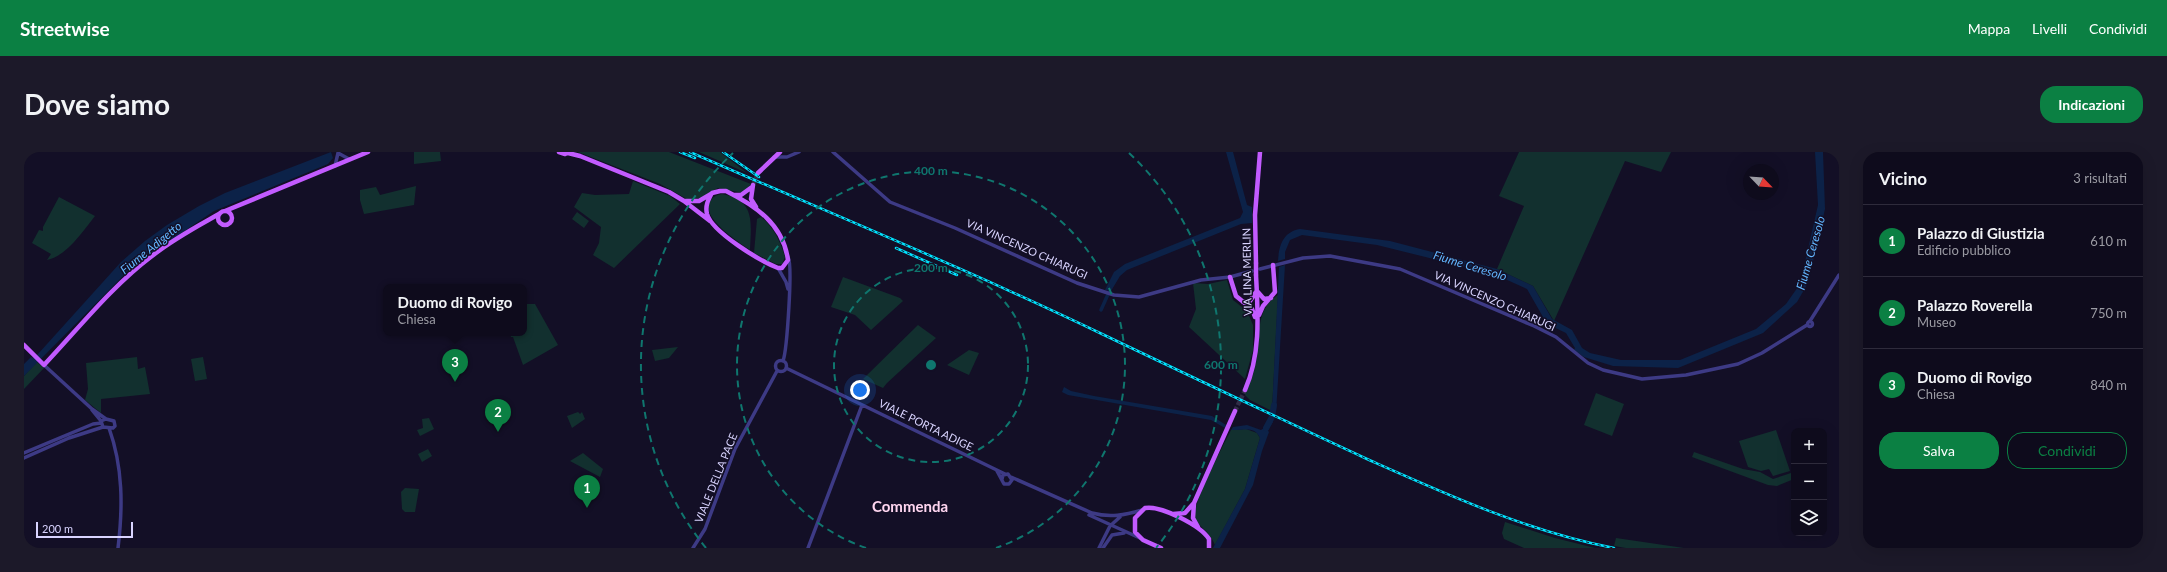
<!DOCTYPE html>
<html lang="it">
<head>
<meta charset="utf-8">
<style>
  :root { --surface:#0e0b1c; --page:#1c1929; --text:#f1f3f6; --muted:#9b9ba3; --line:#2e2b3b; --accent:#0b8043 }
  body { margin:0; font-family:Lato,sans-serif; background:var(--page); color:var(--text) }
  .controls { position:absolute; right:12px; bottom:12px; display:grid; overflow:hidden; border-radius:8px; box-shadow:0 4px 16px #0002 }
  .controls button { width:36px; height:36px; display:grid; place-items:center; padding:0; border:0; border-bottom:1px solid var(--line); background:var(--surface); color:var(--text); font:20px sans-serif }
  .compass { position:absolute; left:1719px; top:12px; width:36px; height:36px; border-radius:50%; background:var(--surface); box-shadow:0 4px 16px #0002; rotate:115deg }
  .scale { position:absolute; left:12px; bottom:10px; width:97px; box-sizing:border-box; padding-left:4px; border:2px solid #d9d4ff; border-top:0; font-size:11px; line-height:14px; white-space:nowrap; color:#d9d4ff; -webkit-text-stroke:3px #130f26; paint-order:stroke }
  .you { position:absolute; left:836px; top:238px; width:14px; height:14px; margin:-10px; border:3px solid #fff; border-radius:50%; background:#1a73e8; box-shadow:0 0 0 6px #1a73e833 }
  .badge { display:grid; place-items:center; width:26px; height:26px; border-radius:50%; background:var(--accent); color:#fff; font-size:13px; font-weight:700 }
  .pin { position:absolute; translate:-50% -33px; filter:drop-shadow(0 1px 2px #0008) }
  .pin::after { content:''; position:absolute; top:21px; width:14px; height:12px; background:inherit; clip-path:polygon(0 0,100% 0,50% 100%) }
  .popup { position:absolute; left:359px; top:132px; width:144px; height:52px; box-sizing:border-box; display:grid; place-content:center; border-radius:8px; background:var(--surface); filter:drop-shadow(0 1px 3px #0005); font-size:13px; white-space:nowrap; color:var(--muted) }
  .popup b { font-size:15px; color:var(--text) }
  .popup::after { content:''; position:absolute; left:50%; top:100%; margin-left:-8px; border:8px solid transparent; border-top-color:var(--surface) }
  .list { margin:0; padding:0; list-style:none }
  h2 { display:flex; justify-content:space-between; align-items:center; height:52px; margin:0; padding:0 16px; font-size:17px }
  h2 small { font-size:13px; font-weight:400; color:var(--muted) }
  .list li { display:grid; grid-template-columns:26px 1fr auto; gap:12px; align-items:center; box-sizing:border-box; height:72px; padding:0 16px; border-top:1px solid var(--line) }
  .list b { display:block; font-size:15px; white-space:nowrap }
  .list p { margin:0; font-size:13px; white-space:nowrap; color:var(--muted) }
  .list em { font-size:13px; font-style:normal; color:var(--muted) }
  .actions { display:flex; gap:8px; padding:12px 16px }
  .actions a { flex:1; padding:9px 0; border:1px solid var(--accent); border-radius:16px; text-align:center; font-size:14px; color:var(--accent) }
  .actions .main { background:var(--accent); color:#fff }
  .icon { flex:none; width:22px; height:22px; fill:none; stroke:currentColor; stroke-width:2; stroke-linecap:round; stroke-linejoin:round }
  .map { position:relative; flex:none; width:1815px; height:396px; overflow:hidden; border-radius:16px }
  header { display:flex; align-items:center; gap:24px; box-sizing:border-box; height:56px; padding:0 20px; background:var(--accent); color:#fff }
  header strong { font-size:19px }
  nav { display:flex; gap:22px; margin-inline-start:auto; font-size:14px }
  .intro { display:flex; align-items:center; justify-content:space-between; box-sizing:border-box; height:96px; padding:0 24px }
  h1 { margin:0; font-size:28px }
  .button { padding:10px 18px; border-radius:16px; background:var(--accent); color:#fff; font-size:14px; font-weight:700 }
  main { display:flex; gap:24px; padding:0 24px }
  aside { flex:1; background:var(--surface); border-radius:16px; box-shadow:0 4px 16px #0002 }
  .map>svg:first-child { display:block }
  .green { fill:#12302f }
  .water { fill:#0c2248 }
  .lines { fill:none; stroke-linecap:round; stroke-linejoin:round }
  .canal { stroke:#0c2248; stroke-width:3.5 }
  .river { stroke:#0c2248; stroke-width:6 }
  .major-tunnel { stroke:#312d47; stroke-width:4.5; stroke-dasharray:4.5 2; stroke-linecap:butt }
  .minor { stroke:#3d3a85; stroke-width:3.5 }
  .major { stroke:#c25bff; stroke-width:4.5 }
  .rail-casing { stroke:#00e5ff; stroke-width:2.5 }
  .rail { stroke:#130f26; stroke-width:1; stroke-dasharray:3; stroke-linecap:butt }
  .major-bridge { stroke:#c25bff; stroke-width:4.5 }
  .ring { fill:none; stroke:#0f766e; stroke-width:2; stroke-dasharray:7 5 }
  .labels { text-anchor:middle; stroke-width:3; stroke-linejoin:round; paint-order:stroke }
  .street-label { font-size:11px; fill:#d9d4ff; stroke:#130f26 }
  .water-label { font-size:12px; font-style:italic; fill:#62b6ff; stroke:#130f26 }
  .district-label { font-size:15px; font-weight:bold; fill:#ffd6f0; stroke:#130f26 }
  .centre { fill:#0f766e; stroke:#130f26; stroke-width:2 }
  .ring-label { font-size:12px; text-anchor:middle; font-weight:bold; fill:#0f766e; stroke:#130f26; stroke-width:3; stroke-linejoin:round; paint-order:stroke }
</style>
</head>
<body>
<header>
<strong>Streetwise</strong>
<nav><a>Mappa</a><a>Livelli</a><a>Condividi</a></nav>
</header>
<div class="intro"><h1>Dove siamo</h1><a class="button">Indicazioni</a></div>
<main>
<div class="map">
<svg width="1815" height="396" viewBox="0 0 1815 396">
  <rect width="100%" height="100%" fill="#130f26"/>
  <!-- green -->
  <path class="green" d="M390,0H416L417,9L390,12Z
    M554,0H645L727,32L719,41L694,36L676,46L663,47L636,32Z
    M675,0H696L723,21Z
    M1495,0H1647L1637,20L1601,9L1530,169L1509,134L1473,117L1500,54L1475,44Z
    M609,29L646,44L656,52L590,116L569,103L575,91L577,75L550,55L558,41L571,43L605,42Z
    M392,34L390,53L340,62L336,48V38L352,35L356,43Z
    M698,42C732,48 727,71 726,98C714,90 679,67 685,51C688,45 692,43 698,42Z
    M35,45L71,64C59,79 43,104 23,108L27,102L8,91L15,78L19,79V75Z
    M553,60L565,69L560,76L548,67Z
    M737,65C750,76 756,89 761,105L758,112H752L730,101L733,67Z
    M819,125L876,146L879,149L847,178L831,163L807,155Z
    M1203,128L1209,148L1223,159L1229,173V198L1221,227L1165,175L1172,157L1169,131L1184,132Z
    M1254,143L1248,259L1226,248L1221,243C1225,233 1230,222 1232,211C1237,186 1230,158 1254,143Z
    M500,146L502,152H511L534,193L499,213L489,185H487L486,181H500Z
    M894,173L912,186L863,231L859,236L839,227Z
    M654,195L645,206L631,209L628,198Z
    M945,198L955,201L945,223L923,213Z
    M113,205L114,217L121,215L126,242L77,247V261L61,248L64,237L62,211Z
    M179,205L183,227L171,229L167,207Z
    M13,210L20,216L0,237V224Z
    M1572,241L1600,252L1588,284L1560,273Z
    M554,260L556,262L558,260L561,267L548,276L543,264Z
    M405,266L410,277L396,284L393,278L399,276L398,267Z
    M1222,277L1233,281L1236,286L1221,337L1191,393C1186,380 1175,375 1171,366C1167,354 1200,292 1207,278Z
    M1752,278L1766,319L1749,324L1745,317L1737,319L1724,315L1715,289Z
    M404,297L408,304L398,310L394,302Z
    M1670,300L1719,317L1736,320L1749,327L1770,320V327L1753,334L1744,333L1668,305Z
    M559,301L579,317L576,325L546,309Z
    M381,336L395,337L391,360H381L378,357L377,340Z
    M1481,370L1531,386L1571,396H1500L1480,387L1478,381Z
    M1592,386L1660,396H1602L1590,394Z"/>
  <!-- water -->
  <path class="water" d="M307,0L309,6L304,12L190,59L109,114L0,224V212L7,205L10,206L14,202L97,110L121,89L143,73L175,54L201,41Z
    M1202,0H1209L1223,53L1228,55V71L1217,72L1103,118L1096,124L1087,139L1081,138L1090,120L1101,112L1216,66L1219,60Z
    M1791,0H1799L1801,57L1784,131L1773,150L1739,181L1654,216L1589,214L1560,205L1550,198L1551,196L1542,181L1523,172L1503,137L1470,122L1353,93L1278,83L1266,88L1261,100V107L1254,109C1255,93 1259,80 1276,77L1366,89L1473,117L1509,134L1528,167L1548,178L1558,196L1566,201L1597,208H1656L1732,177L1762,152L1776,132L1794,53Z
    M1261,113L1252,261L1248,259L1255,115Z
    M1040,235L1047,239L1070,244L1188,264L1202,273L1201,276L1187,268L1044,243L1038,240Z
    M1244,268L1249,270L1244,279L1245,280L1238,299L1229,333L1196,396H1189L1221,337L1236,286C1231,273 1217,279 1207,278L1209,275L1223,273L1237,278L1240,276Z"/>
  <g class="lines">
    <!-- canal -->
    <path class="canal" d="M1077,158L1085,140"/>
    <!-- river -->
    <path class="river" d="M1242,276L1248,265L1250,253"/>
    <!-- major-tunnel -->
    <path class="major-tunnel" d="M729,33L734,21
      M1211,259L1221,238"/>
    <!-- minor -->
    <path class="minor" d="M809,0L866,50L931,76L1053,131L1090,143L1115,145L1177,128L1206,125L1228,119
      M314,1L325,7
      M750,5H763L775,0
      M311,14L314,1
      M754,116L762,130L764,137
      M1236,117L1279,106L1306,104L1376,117L1510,174L1532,185L1564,211L1579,218L1618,227L1662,223L1714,212L1738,201L1783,173
      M1786,169L1815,123
      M1783.5 172a2.5 2.5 0 1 1 5 0a2.5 2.5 0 1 1-5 0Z
      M751.5 214a5.5 5.5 0 1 1 11 0a5.5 5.5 0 1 1-11 0Z
      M759,209C763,198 769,112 764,105
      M20,213L68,257L82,267
      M762,216L981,322
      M68,258L77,269
      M82,267L90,269L91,274L89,276L79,275L77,269Z
      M85,276C99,315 99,355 94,396
      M0,301L69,272L77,271
      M0,306L45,286L79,275
      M973,319L980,332H985L988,328L984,322L979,323L978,327
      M987,325L1068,361C1086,366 1101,363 1118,358
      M1065,363L1118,387
      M669,396L681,377L711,297L753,219
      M784,396L838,253
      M1075,396L1086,374L1096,365
      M1079,396L1088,383L1100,381"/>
    <!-- major -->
    <path class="major" d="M535,0L541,2L545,0
      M544,1L556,4L645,40L660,49L686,69
      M734,21L756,0
      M729,33L727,47L732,55
      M696,39H702C732,54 759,72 764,108L758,116H754C736,109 688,80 683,62C681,54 684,48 688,41Z
      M710,43H717L728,35
      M660,49H675L687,42
      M201,59L344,0
      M194 66a7 7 0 1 1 14 0a7 7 0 1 1-14 0Z
      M1232,111L1231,63L1236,0
      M1206,125L1212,144L1228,157L1231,165
      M1233,139L1240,147L1247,146
      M1219,150L1226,149L1232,140
      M1235,163L1239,154L1251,140L1249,113
      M0,193L20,213C54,177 88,134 128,104C149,87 172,75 195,62
      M1221,238C1237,202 1234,162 1232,123
      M1149,362L1161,361L1169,352
      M1174,375L1169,366L1170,351L1211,259
      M1137,396L1119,388L1111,380V366L1121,356C1137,353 1177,374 1185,387V396"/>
    <!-- rail casing -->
    <g class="rail-casing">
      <path id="rail" d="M656,0L671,6
        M666,0C803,60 943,117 1078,182C1166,224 1254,266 1343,307C1424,343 1503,379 1590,396
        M699,0L735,25
        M872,96L933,123"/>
    </g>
    <!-- rail -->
    <use href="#rail" class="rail"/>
    <!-- major-bridge -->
    <path class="major-bridge" d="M1232,111V123"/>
  </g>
  <!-- distance rings -->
  <g class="ring">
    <circle cx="907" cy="213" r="97"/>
    <path d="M842 396A194 194 0 1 1 972 396"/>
    <path d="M682 396A290 290 0 0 1 709 1M1105 1A290 290 0 0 1 1132 396"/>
  </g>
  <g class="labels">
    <!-- street labels -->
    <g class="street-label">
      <text transform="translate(1003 97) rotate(24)" y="4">VIA VINCENZO CHIARUGI</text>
      <text transform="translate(1223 120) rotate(-91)" y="4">VIA LINA MERLIN</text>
      <text transform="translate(1471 149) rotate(24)" y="4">VIA VINCENZO CHIARUGI</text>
      <text transform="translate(902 273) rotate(26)" y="4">VIALE PORTA ADIGE</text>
      <text transform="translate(692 326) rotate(-68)" y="4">VIALE DELLA PACE</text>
    </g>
    <!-- water labels -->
    <g class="water-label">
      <text transform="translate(127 96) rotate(-39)" y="4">Fiume Adigetto</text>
      <text transform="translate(1787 101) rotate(-74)" y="4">Fiume Ceresolo</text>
      <text transform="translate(1446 114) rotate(17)" y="4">Fiume Ceresolo</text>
    </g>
    <!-- district labels -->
    <g class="district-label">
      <text x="886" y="360">Commenda</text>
    </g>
  </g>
  <circle cx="907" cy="213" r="6" class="centre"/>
  <g class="ring-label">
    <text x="907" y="23">400 m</text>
    <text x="907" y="120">200 m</text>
    <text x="1197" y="217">600 m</text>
  </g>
</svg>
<div class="controls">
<button>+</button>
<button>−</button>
<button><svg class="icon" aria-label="layers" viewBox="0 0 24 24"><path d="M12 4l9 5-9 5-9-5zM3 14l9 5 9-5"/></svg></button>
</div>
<svg class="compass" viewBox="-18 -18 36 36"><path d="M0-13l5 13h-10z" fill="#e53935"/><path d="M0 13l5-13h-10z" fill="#9b9ba3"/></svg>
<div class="scale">200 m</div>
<div class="you"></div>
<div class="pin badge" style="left:563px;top:356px">1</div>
<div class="pin badge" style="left:474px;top:280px">2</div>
<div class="pin badge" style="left:431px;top:230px">3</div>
<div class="popup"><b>Duomo di Rovigo</b>Chiesa</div>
</div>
<aside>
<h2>Vicino<small>3 risultati</small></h2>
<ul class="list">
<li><span class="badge">1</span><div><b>Palazzo di Giustizia</b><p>Edificio pubblico</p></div><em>610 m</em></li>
<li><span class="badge">2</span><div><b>Palazzo Roverella</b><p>Museo</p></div><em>750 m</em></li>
<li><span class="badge">3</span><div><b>Duomo di Rovigo</b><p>Chiesa</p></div><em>840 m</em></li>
</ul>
<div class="actions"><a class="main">Salva</a><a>Condividi</a></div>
</aside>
</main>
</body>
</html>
